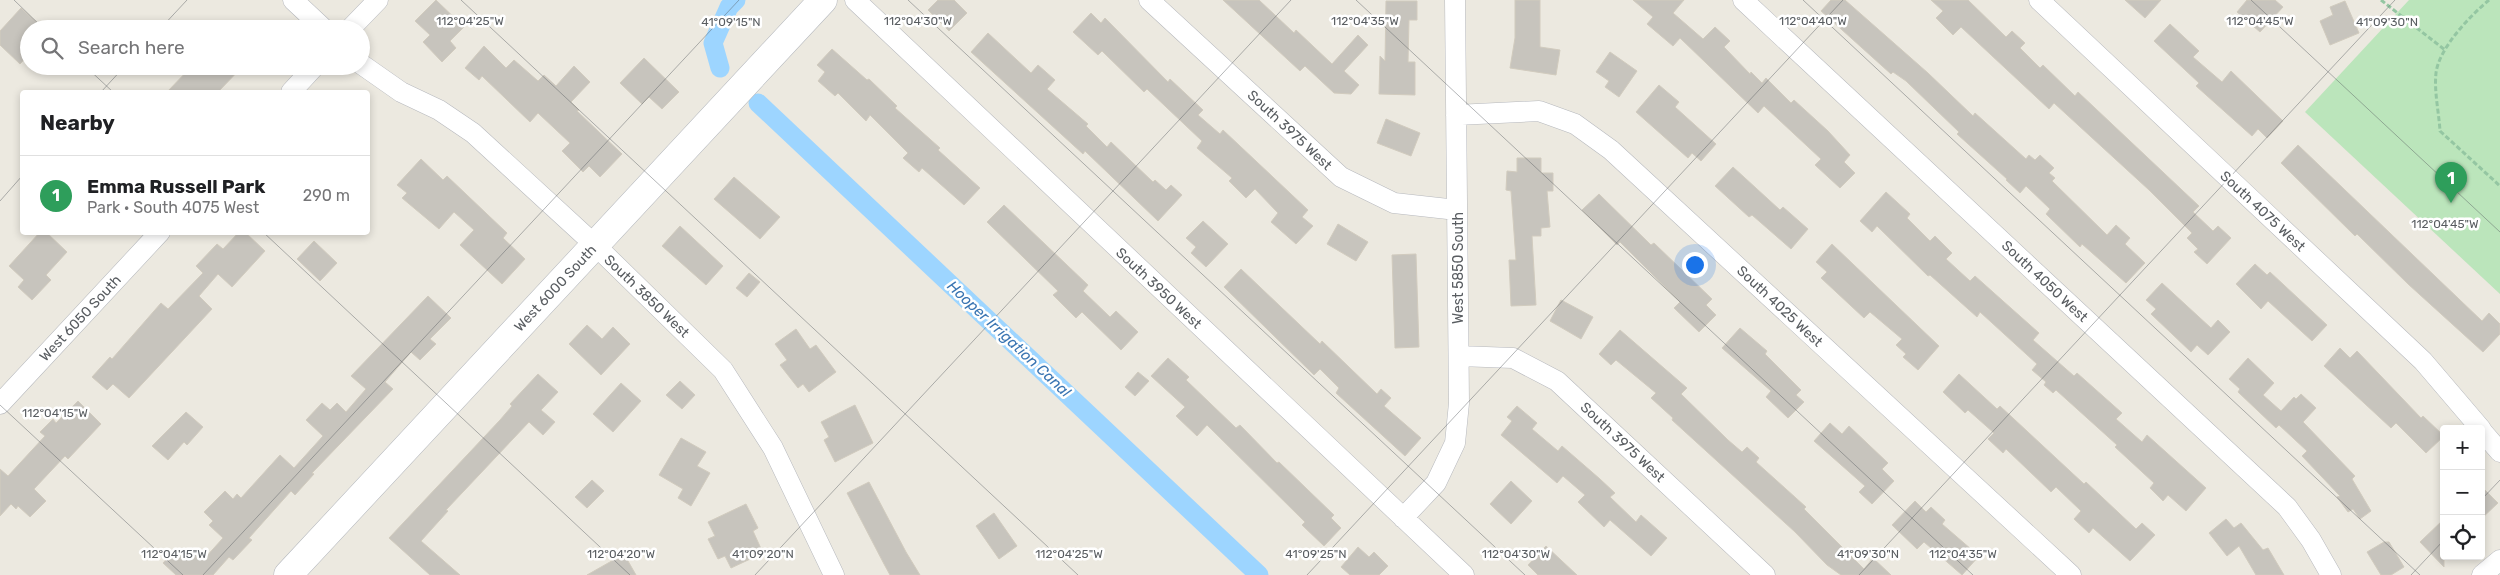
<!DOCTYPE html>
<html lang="en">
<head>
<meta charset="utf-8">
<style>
  :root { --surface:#fff; --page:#f6f6f6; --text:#202124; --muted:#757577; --line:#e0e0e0; --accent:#2563eb }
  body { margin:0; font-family:Rubik,sans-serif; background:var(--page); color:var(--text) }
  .controls { position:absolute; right:15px; bottom:15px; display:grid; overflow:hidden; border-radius:5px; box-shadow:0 2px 8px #0003 }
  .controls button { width:45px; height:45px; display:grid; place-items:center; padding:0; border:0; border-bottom:1px solid var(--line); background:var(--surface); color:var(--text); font:25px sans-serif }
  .you { position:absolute; left:1694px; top:264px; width:18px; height:18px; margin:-12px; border:4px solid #fff; border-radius:50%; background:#1a73e8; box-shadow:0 0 0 8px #1a73e833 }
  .badge { display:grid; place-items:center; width:32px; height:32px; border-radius:50%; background:var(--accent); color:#fff; font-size:16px; font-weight:700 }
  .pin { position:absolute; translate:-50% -41px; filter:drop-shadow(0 1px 2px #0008) }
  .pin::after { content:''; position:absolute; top:26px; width:18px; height:15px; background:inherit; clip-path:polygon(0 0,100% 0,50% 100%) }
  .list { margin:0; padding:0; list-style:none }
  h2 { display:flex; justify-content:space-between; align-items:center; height:65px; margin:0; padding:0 20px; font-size:21px }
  h2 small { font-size:16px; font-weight:400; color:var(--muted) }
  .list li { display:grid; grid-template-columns:32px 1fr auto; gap:15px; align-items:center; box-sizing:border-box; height:80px; padding:0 20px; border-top:1px solid var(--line) }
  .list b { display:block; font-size:19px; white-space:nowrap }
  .list p { margin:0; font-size:16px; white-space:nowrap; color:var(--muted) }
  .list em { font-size:16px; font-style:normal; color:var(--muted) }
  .icon { flex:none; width:28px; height:28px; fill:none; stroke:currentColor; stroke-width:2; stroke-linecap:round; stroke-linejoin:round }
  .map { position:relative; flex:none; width:2500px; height:575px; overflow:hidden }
  .search { position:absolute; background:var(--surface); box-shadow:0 2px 8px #0003; left:20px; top:20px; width:350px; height:55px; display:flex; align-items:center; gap:12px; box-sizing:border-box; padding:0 18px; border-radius:28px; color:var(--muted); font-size:19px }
  .panel { position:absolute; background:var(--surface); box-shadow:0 2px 8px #0003; left:20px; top:90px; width:350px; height:145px; border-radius:5px }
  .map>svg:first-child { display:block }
  .green { fill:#bbe5bb }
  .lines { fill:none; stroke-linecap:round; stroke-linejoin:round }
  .canal { stroke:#9dd5ff; stroke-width:19 }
  .building { fill:#c7c4bd; stroke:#d1cbbe }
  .street-casing { stroke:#b6b8bd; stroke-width:21 }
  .secondary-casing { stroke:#b4b7bd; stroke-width:29 }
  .path { stroke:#94c6a2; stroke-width:3; stroke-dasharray:5 2.5; stroke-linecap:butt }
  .street { stroke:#fff; stroke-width:20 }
  .secondary { stroke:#fff; stroke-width:28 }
  .ticks { fill:none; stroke:#595d61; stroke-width:1; stroke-opacity:0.45 }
  .labels { text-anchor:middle; stroke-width:5; stroke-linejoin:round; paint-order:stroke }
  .street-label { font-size:14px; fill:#595d61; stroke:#fff }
  .water-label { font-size:15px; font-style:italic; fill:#3a75b2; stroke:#fff }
  .ticks-label { font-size:12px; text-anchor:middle; fill:#595d61; stroke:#fff; stroke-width:5; stroke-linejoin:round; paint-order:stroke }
</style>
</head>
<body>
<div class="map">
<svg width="2500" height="575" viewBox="0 0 2500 575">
  <rect width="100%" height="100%" fill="#ece9e0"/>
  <!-- green -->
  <path class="green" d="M2409,0H2500V294L2305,112Z"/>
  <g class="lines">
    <!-- canal -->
    <path class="canal" d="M720,68L713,43L729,7L736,0
      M758,103L1259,575"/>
  </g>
  <!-- building -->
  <path class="building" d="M436,0L464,27L450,41L456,48L442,62L423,42L430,35L415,21Z
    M938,0H954L967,13L949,31L928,10Z
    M1223,0H1259L1294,33L1296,30L1332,64L1358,35L1368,45L1344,71L1359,85L1351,94L1334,93L1305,66L1300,71Z
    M1515,0H1540V47L1560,50L1556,75L1510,68L1515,38Z
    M1633,0H1684L1673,13L1703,39L1715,27L1730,41L1724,47L1750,74L1751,72L1762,83L1766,78L1791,103L1794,100L1828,131L1850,155L1844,162L1855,173L1840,188L1815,165L1821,159L1764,106L1758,113L1680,38L1673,46L1647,24L1653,17Z
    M1831,0H1845L1928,73L1973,116L1975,113L2026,159L2029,155L2035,160L2040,155L2054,168L2049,173L2055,178L2052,181L2107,235L2116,225L2130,238L2125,244L2145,263L2126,283L2082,244L2080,247L2046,214L2050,209L2026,186L2020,193L2006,180L2007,179L1957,134L1959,132L1906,81L1893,72L1891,74L1821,11Z
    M1931,0H1968L2006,37L2012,31L2025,43L2020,48L2040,68L2043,65L2075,96L2078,92L2199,206L2193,212L2213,231L2218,226L2231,238L2207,264L2194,252L2198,249L2187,238L2192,233L2149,190L2054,103L2049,109L1961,27L1953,35L1936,18L1943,11Z
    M2125,0H2161L2145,18Z
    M2247,0H2275L2283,7L2260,32L2237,12Z
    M1386,1H1417V20H1409L1408,62H1415V95L1379,94L1380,56L1385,61Z
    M2345,1L2359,33L2330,45L2320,21L2333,15L2330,7Z
    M21,8L44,29H29V54L20,64L0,45V31Z
    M1091,13L1101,23L1105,18L1168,82L1170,79L1203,110L1198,115L1220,134L1223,130L1308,210L1302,217L1313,226L1296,244L1271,222L1278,213L1255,189L1246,198L1229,181L1232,178L1197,148L1202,141L1147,89L1144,92L1102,51L1098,55L1073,32Z
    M2170,24L2199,51L2193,57L2222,82L2231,71L2283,121L2267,138L2258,129L2252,136L2196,86L2199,83L2154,41Z
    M988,33L1031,73L1038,65L1055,80L1047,89L1088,124L1086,126L1107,147L1111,142L1153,182L1155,180L1166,190L1171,185L1182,195L1158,221L1085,151L1083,154L971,52Z
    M484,46L506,68L514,60L538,81L544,75L556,86L574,66L590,82L571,102L579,110L577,111L622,154L600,177L589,166L583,172L562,151L570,143L538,113L530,122L482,76L479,80L465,68Z
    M832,49L867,80L869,79L897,106L895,108L940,148L938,150L980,188L964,205L922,168L919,172L903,158L908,153L870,115L866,121L838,93L835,96L818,81L825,72L817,65Z
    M1610,52L1637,71L1619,97L1605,87L1609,81L1596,72Z
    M644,58L679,92L662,109L649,97L642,104L620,83Z
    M192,66H243L218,92H167Z
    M1659,85L1679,102L1675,107L1716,144L1701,161L1692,153L1688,158L1636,112Z
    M1386,119L1420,133L1411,156L1377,143Z
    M2298,145L2482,321L2489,313L2500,324V334L2483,352L2408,284L2357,234L2355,236L2281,163Z
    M1517,158H1541V173H1553V191H1547L1550,227L1541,228V236H1532L1536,305L1511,306L1509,260H1516L1511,191L1506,190L1507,171L1517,172Z
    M421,159L443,180L447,176L507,233L503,238L525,259L502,284L460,245L474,230L454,212L439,229L402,198L407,193L397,185Z
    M1733,167L1780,210L1783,207L1808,229L1791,249L1752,215L1749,217L1715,186Z
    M734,177L780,217L760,239L714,199Z
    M1886,192L1910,214L1907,218L1930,241L1935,236L1952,253L1946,259L1970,281L1975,276L2003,301L2039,333L2033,340L2074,376L2077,373L2122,413L2116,419L2142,442L2147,435L2206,488L2186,511L2168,495L2163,501L2150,488L2154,483L2115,447L2117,445L2056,390L2053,393L2044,385L2046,382L2032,370L2037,364L1980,312L1977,317L1930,275L1928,276L1877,226L1872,232L1860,221Z
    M1599,194L1651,245L1654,243L1712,299L1706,305L1716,315L1699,332L1674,308L1680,302L1620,242L1617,245L1582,210Z
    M1004,205L1088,285L1083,291L1110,317L1116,311L1138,332L1121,350L1082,312L1076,318L1053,295L1058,291L987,222Z
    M1203,221L1228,244L1206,267L1191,253L1196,247L1186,238Z
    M1338,224L1368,242L1356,261L1327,244Z
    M680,226L723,266L706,285L662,246Z
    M40,232H46L67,252L46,275L51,280L32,300L18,287L24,280L9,266Z
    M239,232H245L265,251L232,287L218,274L199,296L212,309L129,398L113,384L107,390L92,377L110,357L112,359L161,303L168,309L203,273L196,266L217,244L223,249Z
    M314,241L337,263L320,281L297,259Z
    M1832,244L1939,346L1918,370L1903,357L1906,354L1896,345L1902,339L1870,312L1864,318L1821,278L1827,272L1816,262Z
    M1416,254L1419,347L1395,348L1392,255Z
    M2255,264L2267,275L2270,272L2327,325L2312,341L2268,301L2261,309L2236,284Z
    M1241,269L1320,344L1322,341L1377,394L1381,389L1391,398L1384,406L1421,438L1405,456L1336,393L1339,388L1320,369L1314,375L1224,287Z
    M749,273L760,282L747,297L736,288Z
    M2162,283L2211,328L2218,320L2230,332L2208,355L2197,345L2191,352L2151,314L2156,309L2146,300Z
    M428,296L451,318L430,339L436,344L420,360L411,352L385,382L393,389L312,473L314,474L295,495L291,491L249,538L252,540L233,560L229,557L213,575H176L163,563L176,549L184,556L192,548L204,559L223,538L209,525L213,521L204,512L225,491L233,499L237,494L241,498L280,455L294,468L323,436L306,420L322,403L330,410L337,403L346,412L366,389L351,376Z
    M1561,300L1593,317L1581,339L1550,321Z
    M587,325L602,339L613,327L630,344L601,375L569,344Z
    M1740,328L1767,351L1765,354L1801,390L1796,395L1804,402L1788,418L1766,397L1771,391L1722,348Z
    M796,329L810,349L816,345L836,372L809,392L803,384L798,388L780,365L787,360L775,344Z
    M1620,330L1687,388L1681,394L1728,440L1742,452L1747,447L1759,458L1756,462L1806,507L1804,509L1864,569L1873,558L1891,575H1841L1827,565L1795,532L1672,420L1673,418L1651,398L1656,393L1616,360L1611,365L1599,354Z
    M2340,348L2350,358L2357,351L2421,418L2423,416L2444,436L2426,453L2396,423L2391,428L2324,366Z
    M1168,358L1189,377L1186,380L1236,428L1240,425L1277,463L1279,462L1334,515L1331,518L1341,528L1324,546L1302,525L1305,522L1207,425L1197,436L1176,416L1185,407L1151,376Z
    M2248,358L2274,383L2263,395L2281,411L2294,397L2296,399L2301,394L2316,408L2303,422L2355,476L2352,479L2371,511L2360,519L2353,509L2348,512L2337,497L2340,496L2302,456L2307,451L2279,425L2276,428L2238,392L2240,389L2229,379Z
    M1138,372L1149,381L1135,396L1125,387Z
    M538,374L558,392L541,410L555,422L543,435L529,422L446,510L448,511L421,541L460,575H430L389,538L500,420L512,406L510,404Z
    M1959,374L1997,409L2000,406L2084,484L2086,482L2136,529L2142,523L2155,535L2130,561L2093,528L2089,533L2074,519L2081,511L2056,487L2051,492L2006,449L2003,453L1988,439L1994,433L1968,410L1965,413L1943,392Z
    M680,381L695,395L682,409L666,395Z
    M621,383L641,401L613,432L593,414Z
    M78,401L101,424L68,459L65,456L34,489L46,501L30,517L18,506L16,509L11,504L0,516V469L8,476L45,436L40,432L53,419L56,423Z
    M855,405L873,443L835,462L824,440L829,437L821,422Z
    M1517,406L1537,423L1532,429L1558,451L1562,446L1600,479L1615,493L1610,497L1636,522L1641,515L1667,538L1651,556L1610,520L1604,527L1578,502L1585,495L1563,476L1557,483L1501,435L1512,421L1507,417Z
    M186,412L203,427L187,445L184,442L168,460L152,446Z
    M1830,423L1842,434L1849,426L1888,463L1882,469L1894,481L1872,504L1859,492L1865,486L1814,441Z
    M681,438L706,452L697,466L710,473L691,506L678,498L683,489L659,475Z
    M592,480L604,491L587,508L575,497Z
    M1511,481L1532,501L1511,524L1490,504Z
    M869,482L906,552L920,575H890L884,564L847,493Z
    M2481,486L2498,503L2481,519Z
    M1915,501L1926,512L1931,507L1945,520L1942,524L1979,556L1962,575L1924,542L1917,549L1892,525Z
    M746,504L758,528L753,531L763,553L731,568L725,556L718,559L708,539L715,536L708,522Z
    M994,513L1017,546L999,559L976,526Z
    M2226,519L2234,528L2241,523L2263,550L2268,548L2284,575H2256L2239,546L2227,556L2209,533Z
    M2444,519V567L2420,542Z
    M2384,542H2389L2404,567L2391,575H2381L2367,552Z
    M1546,546L1577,575H1538L1528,565Z
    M1358,547L1369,557L1374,552L1388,566L1379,575H1350L1341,567Z
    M624,554L636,575H587Z"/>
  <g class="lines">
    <!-- street casing -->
    <g class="street-casing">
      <path id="street" d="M293,0L324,29
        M855,0L1464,575
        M1149,0L1341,177L1394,203L1457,210
        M1743,0L2287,507L2311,540L2331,575
        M2039,0L2423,361L2481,429
        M350,29L378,0
        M361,64L401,92L439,110L473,133L595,245L723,370L773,448L834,575
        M291,92L315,66
        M1456,115L1539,111L1575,124L1611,150L2071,575
        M1459,356L1513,358L1557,381L1765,575
        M0,404L160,232
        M2481,430L2500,452
        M1403,518L1436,483L1455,443L1459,403L1455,0
        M2482,575L2500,560"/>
    </g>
    <!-- secondary casing -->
    <g class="secondary-casing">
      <path id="secondary" d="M288,575L823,0"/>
    </g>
    <!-- path -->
    <path class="path" d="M2381,0L2445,50
      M2489,0C2470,16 2439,48 2436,73C2434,92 2439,113 2440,131L2500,186"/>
    <!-- street -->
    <use href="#street" class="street"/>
    <!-- secondary -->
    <use href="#secondary" class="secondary"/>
  </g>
  <!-- ticks -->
  <path class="ticks" d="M14,0L44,29M461,0L1078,575M908,0L1525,575M1356,0L1973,575M1803,0L2420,575M2251,0L2500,232M160,29L187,0M85,66L113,92M101,92L125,66M0,201L22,176M263,232L630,575M0,405L183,575M2481,500L2500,480M203,575L739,0M755,575L1291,0M1307,575L1843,0M1859,575L2395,0M2411,575L2444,540"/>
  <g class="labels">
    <!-- street labels -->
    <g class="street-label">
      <text transform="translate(1290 130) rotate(43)" y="5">South 3975 West</text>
      <text transform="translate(2263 211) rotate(43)" y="5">South 4075 West</text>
      <text transform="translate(1458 268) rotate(-90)" y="5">West 5850 South</text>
      <text transform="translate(2045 281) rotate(43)" y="5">South 4050 West</text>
      <text transform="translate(555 288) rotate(-47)" y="5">West 6000 South</text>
      <text transform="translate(1159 288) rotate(43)" y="5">South 3950 West</text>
      <text transform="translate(647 296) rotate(44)" y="5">South 3850 West</text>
      <text transform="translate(1780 306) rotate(43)" y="5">South 4025 West</text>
      <text transform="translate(80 318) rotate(-47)" y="5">West 6050 South</text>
      <text transform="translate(1623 442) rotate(43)" y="5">South 3975 West</text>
    </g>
    <!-- water labels -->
    <g class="water-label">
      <text transform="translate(1009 339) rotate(43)" y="5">Hooper Irrigation Canal</text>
    </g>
  </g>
  <g class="ticks-label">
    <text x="470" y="25">112°04'25"W</text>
    <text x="918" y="25">112°04'30"W</text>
    <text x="1365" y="25">112°04'35"W</text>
    <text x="1813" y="25">112°04'40"W</text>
    <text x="2260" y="25">112°04'45"W</text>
    <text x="2387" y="26">41°09'30"N</text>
    <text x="731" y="26">41°09'15"N</text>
    <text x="2445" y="228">112°04'45"W</text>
    <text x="55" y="417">112°04'15"W</text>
    <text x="763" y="558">41°09'20"N</text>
    <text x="1316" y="558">41°09'25"N</text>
    <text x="1868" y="558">41°09'30"N</text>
    <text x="174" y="558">112°04'15"W</text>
    <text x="621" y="558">112°04'20"W</text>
    <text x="1069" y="558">112°04'25"W</text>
    <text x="1516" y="558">112°04'30"W</text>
    <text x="1963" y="558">112°04'35"W</text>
  </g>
</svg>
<div class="controls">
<button>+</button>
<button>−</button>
<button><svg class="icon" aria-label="locate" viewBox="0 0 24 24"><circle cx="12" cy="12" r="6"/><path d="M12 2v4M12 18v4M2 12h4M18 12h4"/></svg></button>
</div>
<div class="you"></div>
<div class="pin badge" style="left:2451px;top:203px;background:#2e9e5b">1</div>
<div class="search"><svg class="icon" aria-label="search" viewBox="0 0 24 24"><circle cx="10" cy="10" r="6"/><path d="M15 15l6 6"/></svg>Search here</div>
<section class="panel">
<h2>Nearby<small></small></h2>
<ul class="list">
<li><span class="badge" style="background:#2e9e5b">1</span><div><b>Emma Russell Park</b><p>Park · South 4075 West</p></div><em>290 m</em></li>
</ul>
</section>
</div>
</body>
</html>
